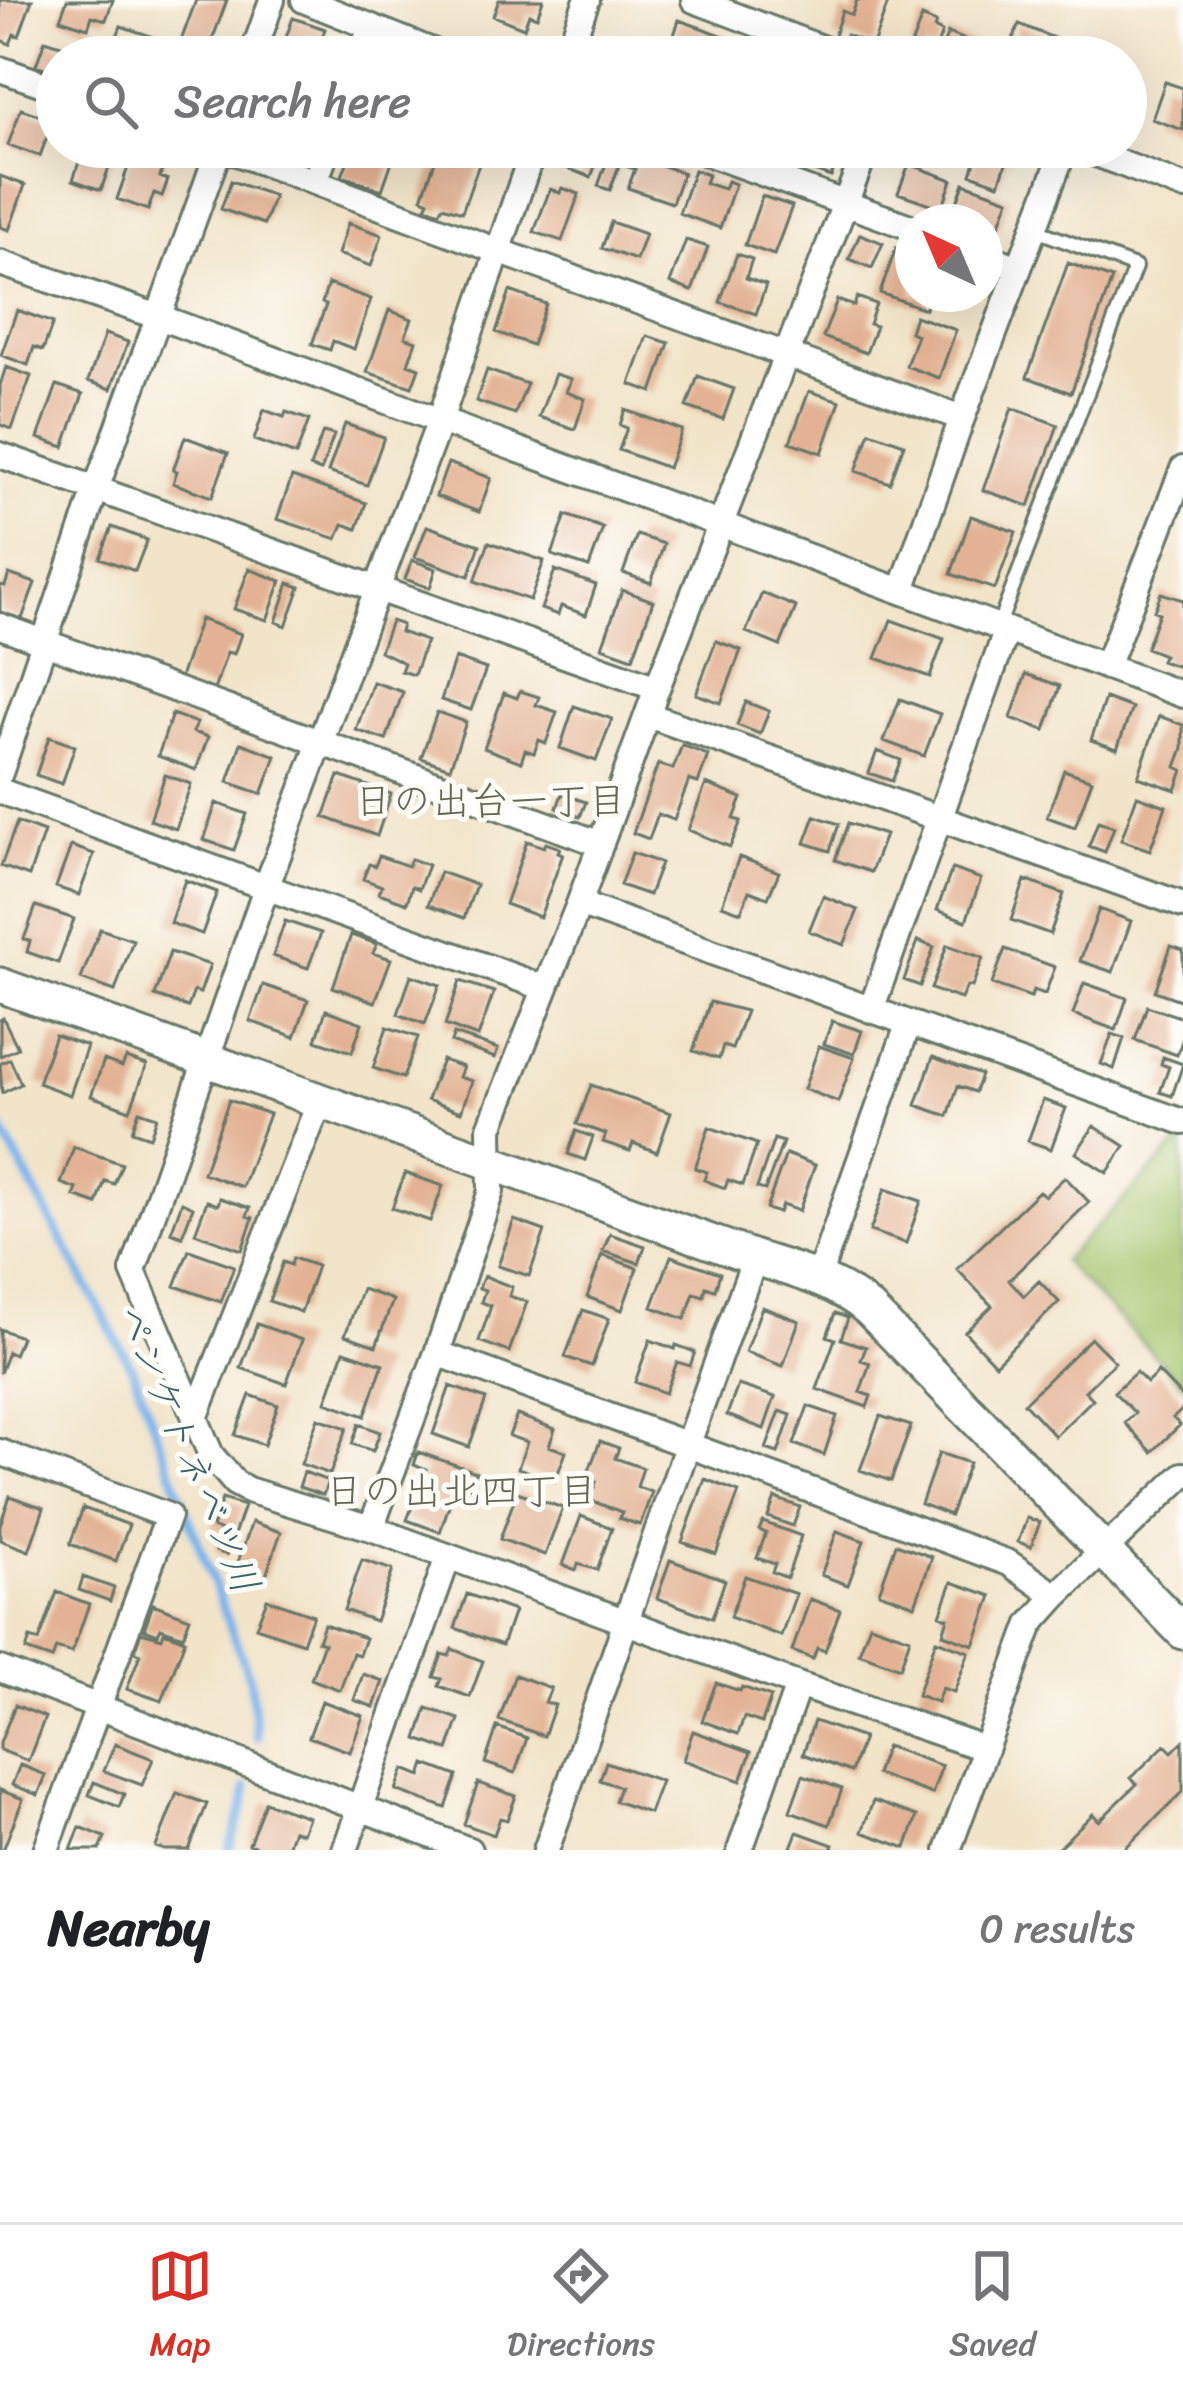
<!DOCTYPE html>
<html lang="en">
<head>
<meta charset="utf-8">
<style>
  :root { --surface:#fff; --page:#f2f2f2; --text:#202124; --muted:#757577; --line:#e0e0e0; --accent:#d93025 }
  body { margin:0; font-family:Sriracha,"Klee One",sans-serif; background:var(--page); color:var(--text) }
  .compass { position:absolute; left:895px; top:204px; width:108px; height:108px; border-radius:50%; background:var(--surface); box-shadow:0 12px 48px #0002; rotate:316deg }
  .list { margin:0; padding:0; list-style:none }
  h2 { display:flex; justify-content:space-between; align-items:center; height:156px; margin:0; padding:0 48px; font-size:51px }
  h2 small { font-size:39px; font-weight:400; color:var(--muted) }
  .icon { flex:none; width:66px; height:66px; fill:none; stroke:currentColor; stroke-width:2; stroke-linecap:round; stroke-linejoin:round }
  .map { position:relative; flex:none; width:1183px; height:1850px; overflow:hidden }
  .search { position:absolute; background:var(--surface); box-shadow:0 12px 48px #0002; left:36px; right:36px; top:36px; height:132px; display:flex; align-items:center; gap:30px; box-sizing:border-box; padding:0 42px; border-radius:66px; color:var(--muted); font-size:45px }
  .sheet { height:372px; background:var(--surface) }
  nav { display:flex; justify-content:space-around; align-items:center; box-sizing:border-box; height:168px; border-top:3px solid var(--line); background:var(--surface); font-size:33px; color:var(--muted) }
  nav a { display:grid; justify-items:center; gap:6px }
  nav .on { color:var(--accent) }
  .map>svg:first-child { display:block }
  .green { fill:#a4c46c; stroke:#628050; stroke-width:3 }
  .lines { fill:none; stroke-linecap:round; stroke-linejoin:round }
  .stream { stroke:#7cb4eb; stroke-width:9 }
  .building { fill:#e3b294 }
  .lane-casing { stroke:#687768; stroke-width:18 }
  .street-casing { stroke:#687768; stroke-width:30 }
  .secondary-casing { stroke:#687768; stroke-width:39 }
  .lane { stroke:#fff; stroke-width:12 }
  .street { stroke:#fff; stroke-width:24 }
  .secondary { stroke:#fff; stroke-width:33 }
  .labels { text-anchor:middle; stroke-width:10; stroke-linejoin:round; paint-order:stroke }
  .neighbourhood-label { font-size:39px; fill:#646656; stroke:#fdfcf7 }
  .water-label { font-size:39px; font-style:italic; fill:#3b616b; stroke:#fdfcf7 }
</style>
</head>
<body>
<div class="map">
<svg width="1183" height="1850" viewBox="0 0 1183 1850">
  <rect width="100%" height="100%" fill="#fdfcf7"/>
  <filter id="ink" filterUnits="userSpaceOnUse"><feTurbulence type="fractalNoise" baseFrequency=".00833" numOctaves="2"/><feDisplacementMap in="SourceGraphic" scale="24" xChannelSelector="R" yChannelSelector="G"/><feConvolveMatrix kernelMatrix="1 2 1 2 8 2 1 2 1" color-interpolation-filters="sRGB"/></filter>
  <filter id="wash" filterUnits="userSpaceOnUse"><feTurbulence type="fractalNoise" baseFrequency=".004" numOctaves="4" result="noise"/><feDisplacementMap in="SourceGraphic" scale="48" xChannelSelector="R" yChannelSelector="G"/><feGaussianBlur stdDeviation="2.7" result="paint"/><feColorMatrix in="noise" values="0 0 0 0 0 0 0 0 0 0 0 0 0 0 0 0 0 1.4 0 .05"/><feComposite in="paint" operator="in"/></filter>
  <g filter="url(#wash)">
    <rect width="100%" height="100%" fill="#f1e4c9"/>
    <!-- green -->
    <path class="green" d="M1183,1139V1384L1062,1261Z"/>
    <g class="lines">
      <!-- stream -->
      <path class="stream" d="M0,1127L132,1368L250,1679L257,1737
        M229,1850L244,1804L247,1787"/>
    </g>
    <g id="blocks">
      <!-- building -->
      <path class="building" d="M0,0H32L19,36L14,34L10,44L0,40Z
        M67,0H113L106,20L92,16L88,28L60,19Z
        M196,0H227L206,57H175Z
        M499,0H543L537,17L529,14L524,28L493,16Z
        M857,0H889L873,45L846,35L844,40L834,36L842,11L852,15Z
        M922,17L936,23L934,28L942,32L935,51L926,47L924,54L910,48Z
        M293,18L325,29L316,53L325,57H279Z
        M679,20L724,36L716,57H690L669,50Z
        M1019,24L1066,43L1060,57H1006Z
        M121,26L165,41L159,57H109Z
        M948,33L989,49L986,57H938Z
        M45,40L64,46L60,57H57L55,72L36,65Z
        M1165,82L1183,88V130L1152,119Z
        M21,109L53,120L40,156L8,145Z
        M84,147H116L101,190L73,180Z
        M346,147H397L382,190L342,176L350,155L344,152Z
        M562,147H602L591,177L555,164Z
        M612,147L625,149L610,190L598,186Z
        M631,147L643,149L641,158L683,173L672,203L628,188L635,169L625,166Z
        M791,147H842L831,177L786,161Z
        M980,147H1038L1033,160L1010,152L999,184L971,174Z
        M134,150L165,161L160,177L168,180L162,196L154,193L148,210L117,199Z
        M439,150L479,164L462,212L443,206L440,212L426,207L429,201L422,198Z
        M909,164L952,180L942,208L898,193Z
        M694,170L708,175L705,183L724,189L727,181L735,184L720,228L679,213Z
        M0,176L25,185L9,230L0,227Z
        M231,181L274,196L264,224L221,209Z
        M964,183L1009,199L998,229L985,222L953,213Z
        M562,188L579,194L562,241L534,232L550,189L560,193Z
        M762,196L792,206L774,255L745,245Z
        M611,222L645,234L636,260L602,248Z
        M348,223L382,235L371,266L338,254Z
        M860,234L883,243L872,268L849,259Z
        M686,240L708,247L692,291L670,283Z
        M896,248L913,254V294H930L925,309L880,293Z
        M737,254L752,259L746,278L766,285L756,314L720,302Z
        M1068,263L1112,279L1071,393L1027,377Z
        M328,284L371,299L354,349L333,341L330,350L312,344L326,305L322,303Z
        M510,291L546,304L532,345L496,332Z
        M857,297L876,304L869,324L876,326L866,353L823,337L837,300L854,306Z
        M17,310L53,323L43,350L34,347L28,365L1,355Z
        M389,310L412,319L405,337L416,341L408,364L419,368L412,387L367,372Z
        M915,316L956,330L939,378L906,366L917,335L910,332Z
        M105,334L128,342L111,389L88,381Z
        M647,336L669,343L652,392L630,384Z
        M6,367L31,376L12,429L0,425V385Z
        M487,370L527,384L515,414L476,401Z
        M555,374L571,379L566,392L585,399L575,429L539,417Z
        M698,376L734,389L723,419L687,407Z
        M57,385L83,394L64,447L38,438Z
        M809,391L840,401L822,453L790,442Z
        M1012,408L1058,425L1029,506L983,490Z
        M264,410L284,417L286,412L309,420L296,455L254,440Z
        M625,410L682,430L668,468L619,450L627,428L620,425Z
        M345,424L384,437L367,485L328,472Z
        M323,432L334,435L321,471L310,467Z
        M870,432L904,444L890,483L856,471Z
        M185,437L228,453L212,497L173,483L177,471L173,470Z
        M448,463L491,478L479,512L436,496Z
        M292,477L366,503L357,529L343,524L337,539L277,519Z
        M566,515L603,528L589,567L552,555Z
        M971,516L1016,532L995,589L951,574Z
        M427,526L480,545L469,576L415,557Z
        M112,527L147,540L135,571L100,558Z
        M637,535L664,544L651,583L623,573Z
        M489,542L544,561L530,600L475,581Z
        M412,560L436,569L430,588L405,579Z
        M249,569L281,581L267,620L234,609Z
        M555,570L596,585L586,615L561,606L558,615L541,609Z
        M9,574L35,583L22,619L0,612V585L5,586Z
        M289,583L300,587L286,626L276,622Z
        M622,590L653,601L633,658L602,647Z
        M762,593L796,607L780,646L746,632Z
        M1161,593L1183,600L1182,668L1161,661L1164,655L1146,648L1159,613L1154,611Z
        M200,619L241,634L234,654L227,652L214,690L180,678Z
        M891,620L944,639L930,677L876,658Z
        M391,621L402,625L400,632L426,641L414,675L401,671L404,663L380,651Z
        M716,641L741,650L721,703L696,694Z
        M455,658L486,669L471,710L441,700Z
        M1026,674L1060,686L1045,730L1011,718Z
        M373,682L403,692L386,740L356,730Z
        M520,691L539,697L536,705L557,712L546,743L539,740L534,753L525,750L521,762L484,748L504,693L517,698Z
        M1105,698L1132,708L1117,749L1091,740Z
        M900,699L940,714L924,756L884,741Z
        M746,702L769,711L760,734L737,725Z
        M574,706L612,719L596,761L560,748Z
        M437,712L466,722L450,768L421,758Z
        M172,714L197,723L193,732L208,737L196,770L158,756Z
        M1159,716L1183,725V748L1176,767L1183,770L1176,790L1138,777Z
        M49,737L75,746L62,784L36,775Z
        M241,743L276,756L262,794L228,782Z
        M682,745L708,755L698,783L689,780L674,820L658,814L649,839L633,833L658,764L673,769Z
        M877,751L901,760L892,781L869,773Z
        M1064,770L1092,780L1075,827L1047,817Z
        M165,775L191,784L176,829L150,820Z
        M339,776L391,794L377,836L324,817Z
        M706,784L742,798L734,819L741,821L730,847L688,830Z
        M562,794L586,802L580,817L557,808Z
        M1137,796L1166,806L1150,850L1121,840Z
        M216,803L247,814L234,850L204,840Z
        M815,816L839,824L830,851L805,843Z
        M1098,821L1114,827L1105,852L1089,846Z
        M17,822L44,832L29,876L1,866Z
        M848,823L885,835L871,872L835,860Z
        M527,841L544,847L546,843L560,848L558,852L563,854L540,917L505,904Z
        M71,846L94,854L79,895L56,887Z
        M632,853L661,863L649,895L620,885Z
        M379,856L408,866L411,859L428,865L419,889L412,886L407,903L379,893L382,886L363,879L369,864L375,866Z
        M739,857L779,872L768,898L749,891L741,912L722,905Z
        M952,869L981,879L966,921L937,910Z
        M440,872L476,885L464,918L428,905Z
        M185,880L217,892L202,934L170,923Z
        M1025,880L1064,894L1050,934L1011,920Z
        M823,896L858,910L844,945L809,931Z
        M36,906L74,919L58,963L27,952L30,941L24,939Z
        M1099,909L1131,921L1113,972L1080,961Z
        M285,921L321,933L308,968L273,956Z
        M100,929L133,940L115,991L81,979Z
        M351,935L377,944L373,953L391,959L375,1002L333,987Z
        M918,941L934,947L920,986L904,980Z
        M947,945L983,958L972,987L967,986L961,999L931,989Z
        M1171,946L1183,950V1001L1155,991Z
        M1005,949L1055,967L1045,994L1033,990L1031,997L992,984Z
        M170,952L210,965L200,993L194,991L188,1007L155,996Z
        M411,975L440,985L425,1024L398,1014Z
        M460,981L494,992L478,1037L445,1025Z
        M1084,983L1127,998L1116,1030L1073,1014Z
        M263,985L308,1000L295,1037L250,1021Z
        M710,1002L746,1011L732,1049L723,1046L719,1059L693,1051Z
        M1147,1006L1183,1018V1038L1177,1055L1135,1040Z
        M326,1010L362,1023L352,1052L316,1040Z
        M3,1018L18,1048L0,1056V1020Z
        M832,1021L862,1031L854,1054L824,1044Z
        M387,1027L418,1037L403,1078L373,1068Z
        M454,1034L498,1049L495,1058L451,1042Z
        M1112,1034L1124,1038L1114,1069L1101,1064Z
        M55,1035L87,1046L70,1095L38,1083Z
        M819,1046L854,1058L838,1102L804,1089Z
        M933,1057L981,1075L975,1092L958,1086L948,1116L916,1105Z
        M1163,1057L1183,1064L1172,1096L1160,1092L1169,1067L1161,1064Z
        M126,1058L147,1065L130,1110L91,1096L104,1060L122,1067Z
        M10,1059L21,1084L2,1093L0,1064Z
        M442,1060L463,1067L459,1077L472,1081L461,1112L427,1100Z
        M591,1085L671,1113L657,1152L633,1143L630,1151L603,1142L606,1134L577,1124Z
        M229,1100L269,1114L242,1187L203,1173Z
        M1043,1100L1066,1108L1051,1149L1028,1141Z
        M139,1111L157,1117L150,1137L132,1131Z
        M1094,1126L1125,1146L1107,1173L1076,1153Z
        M709,1127L757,1144L743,1185L728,1180L725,1188L704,1180L707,1172L695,1168Z
        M576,1131L593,1137L585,1160L568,1154Z
        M774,1139L783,1142L765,1190L757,1188Z
        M74,1147L122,1164L114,1184L105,1181L97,1204L74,1196L77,1189L61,1183Z
        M786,1154L815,1165L799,1211L782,1205L779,1213L766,1209Z
        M405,1173L443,1186L430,1221L392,1208Z
        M1065,1177L1089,1202L1009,1280L1024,1296L1039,1281L1059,1302L995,1364L965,1332L992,1306L957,1269L1039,1191L1045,1196Z
        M885,1189L921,1201L906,1243L870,1231Z
        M220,1198L250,1208L247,1216L253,1218L242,1250L195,1233L207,1201L218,1205Z
        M182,1202L193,1207L182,1236L171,1232Z
        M514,1220L545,1231L529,1276L498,1266Z
        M610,1234L645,1246L639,1263L603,1251Z
        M189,1250L234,1266L221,1302L175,1286Z
        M602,1255L637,1268L622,1310L587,1297Z
        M671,1256L720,1273L715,1290L706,1287L704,1296L694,1293L685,1319L652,1307Z
        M293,1258L317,1266L301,1312L269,1301L283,1262L291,1265Z
        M484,1276L512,1287L509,1296L527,1302L509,1352L479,1341L491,1306L481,1302L485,1290L479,1288Z
        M362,1289L393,1300L376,1346L345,1335Z
        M762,1307L799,1321L783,1366L745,1352Z
        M583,1310L609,1319L592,1366L565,1357Z
        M835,1313L848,1318L841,1339L866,1347L861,1360L870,1363L860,1392L871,1396L867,1407L817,1389L835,1339L827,1336Z
        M257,1324L302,1340L286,1384L241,1368Z
        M0,1329L21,1337L14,1355L8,1352L0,1373Z
        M1091,1338L1115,1362L1085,1391L1093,1399L1055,1436L1024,1403Z
        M650,1340L675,1349L676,1345L695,1352L690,1366L677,1362L665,1393L635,1382Z
        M344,1351L383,1364L365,1416L326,1402Z
        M1136,1372L1147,1383L1158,1372L1183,1398V1409L1173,1418L1180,1425L1152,1452L1125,1423L1135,1413L1114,1392Z
        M738,1385L775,1397L764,1429L727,1415Z
        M450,1386L486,1399L469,1447L433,1434Z
        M250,1395L278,1405L264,1445L235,1435Z
        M808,1406L837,1416L824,1455L794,1444Z
        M780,1411L791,1415L778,1453L766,1449Z
        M517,1415L555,1429L549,1446L566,1452L555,1481L518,1468L527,1442L509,1436Z
        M880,1416L911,1426L891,1481L860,1470Z
        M318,1418L347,1428L330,1474L301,1464Z
        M359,1424L380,1432L373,1451L352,1444Z
        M600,1441L619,1448L615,1458L643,1468L637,1487L652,1492L640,1525L619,1518L622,1512L589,1500L596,1482L586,1479Z
        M418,1452L476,1472L470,1487L457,1482L440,1532L407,1520L426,1470L414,1465Z
        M939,1453L969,1463L950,1515L921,1504Z
        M304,1472L328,1481L323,1495L299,1487Z
        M705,1479L739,1492L716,1554L682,1542Z
        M517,1492L563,1508L545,1555L500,1539Z
        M10,1496L44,1508L29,1551L0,1540V1525Z
        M775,1498L800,1507L793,1526L768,1517Z
        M222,1499L244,1506L227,1555L216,1551L223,1532L212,1527Z
        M83,1508L129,1525L116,1561L70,1544Z
        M581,1516L612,1528L597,1570L578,1564L576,1570L563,1565Z
        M1027,1518L1040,1522L1031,1547L1018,1542Z
        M252,1522L281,1532L265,1578L236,1568Z
        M763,1522L801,1536L787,1578L772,1572L775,1564L757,1558L766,1533L759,1530Z
        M837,1531L864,1541L848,1585L821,1575Z
        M896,1544L932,1557L915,1605L879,1592Z
        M362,1560L393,1570L375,1621L344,1610Z
        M670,1560L725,1580L712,1618L657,1598Z
        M745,1576L796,1594L781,1636L730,1617Z
        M83,1577L114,1588L110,1601L79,1590Z
        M952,1582L992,1596L974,1645L943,1634L948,1618L940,1615Z
        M57,1592L89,1604L72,1653L56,1648L52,1659L26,1650L30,1638L39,1641Z
        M467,1594L514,1611L502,1645L455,1628Z
        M267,1599L313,1615L303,1643L256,1627Z
        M810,1599L840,1610L825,1651L817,1648L813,1659L792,1651Z
        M153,1604L190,1618L183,1636L161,1628L158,1634L144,1629Z
        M324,1624L365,1638L359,1655L353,1653L340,1690L311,1679L324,1643L318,1641Z
        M870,1624L910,1638L900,1668L859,1653Z
        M141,1632L162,1638L164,1632L185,1640L162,1701L127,1689L140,1654L134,1652Z
        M936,1640L969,1652L954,1692L942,1688L937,1702L917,1695Z
        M452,1649L483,1661L470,1697L439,1686L442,1679L434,1677L442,1654L449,1656Z
        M363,1674L383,1681L374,1707L354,1700Z
        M515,1675L551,1688L545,1702L555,1705L544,1736L499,1720Z
        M716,1683L740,1691L742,1687L771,1697L762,1723L744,1717L738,1734L702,1721Z
        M322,1701L363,1716L350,1752L309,1737Z
        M15,1705L45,1717L28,1761L0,1750V1743Z
        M427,1708L459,1719L448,1750L417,1739Z
        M814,1721L863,1738L851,1772L803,1754Z
        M497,1727L527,1738L515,1773L485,1763Z
        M693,1731L751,1752L741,1781L683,1760Z
        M1183,1741V1792L1123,1850H1063L1059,1847L1093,1814L1099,1821L1137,1784L1131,1778L1165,1745L1172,1752Z
        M115,1744L153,1759L142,1785L104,1771Z
        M886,1746L942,1766L932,1794L876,1774Z
        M606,1762L661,1781L649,1813L615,1801L620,1787L600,1780Z
        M425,1764L457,1776L446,1808L396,1790L404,1769L421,1776Z
        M20,1765L46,1775L38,1795L12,1785Z
        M803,1775L842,1789L829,1825L790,1811Z
        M94,1782L124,1794L119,1807L89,1795Z
        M478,1783L516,1796L507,1820L500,1818L494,1835L464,1824Z
        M0,1790L23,1799L3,1850H0Z
        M177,1793L207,1804L189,1850H165L156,1847Z
        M873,1801L917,1816L906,1848L862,1832Z
        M265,1802L308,1817L302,1833L293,1830L286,1850H265L249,1844Z
        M80,1827L105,1837L100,1850H71Z
        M797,1832L833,1845L831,1850H790Z"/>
    </g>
  </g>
  <g filter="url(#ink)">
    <use href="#blocks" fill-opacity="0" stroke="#687768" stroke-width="3"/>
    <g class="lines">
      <!-- lane casing -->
      <g class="lane-casing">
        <path id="lane" d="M998,627L1135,267L1033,229"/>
      </g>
      <!-- street casing -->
      <g class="street-casing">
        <path id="street" d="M304,0L447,57
          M694,0L845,57
          M252,57L272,0
          M360,57L371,27
          M566,57L587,0
          M0,69L57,89
          M221,147L498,251L962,418
          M534,147L440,420L266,888L133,1271L211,1455L235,1483L248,1490L371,1528L798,1685L983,1748
          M690,147L913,228
          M1078,147L1183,187
          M315,182L328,147
          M985,255L1018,268
          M0,263L159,317L1183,695
          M0,455L657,688
          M902,590L962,418L1065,147
          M0,626L601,844
          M1106,667L1183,469
          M648,715L1183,905
          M0,773L96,489L220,147
          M0,791L545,988
          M579,904L1183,1122
          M871,1010L1006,632
          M818,1278L908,1025
          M437,1353L1009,1563L1056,1596
          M195,1418L320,1101
          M0,1452L168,1516L46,1850
          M371,1528L437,1353L491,1191L490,1128L579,904L657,688L867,147
          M0,1669L469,1850
          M345,1850L448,1557
          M546,1850C616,1653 682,1454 755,1258
          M740,1850L798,1685
          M948,1850L1031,1624L1056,1596L1183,1475"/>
      </g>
      <!-- secondary casing -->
      <g class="secondary-casing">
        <path id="secondary" d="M0,985L755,1258C796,1271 837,1281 870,1310L1183,1632"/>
      </g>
      <!-- lane -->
      <use href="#lane" class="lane"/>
      <!-- street -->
      <use href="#street" class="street"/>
      <!-- secondary -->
      <use href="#secondary" class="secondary"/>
    </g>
  </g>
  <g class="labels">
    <!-- neighbourhood labels -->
    <g class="neighbourhood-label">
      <text x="490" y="814">日の出台一丁目</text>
      <text x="461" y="1504">日の出北四丁目</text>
    </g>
    <!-- water labels -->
    <g class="water-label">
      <text transform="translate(188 1447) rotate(67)" y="14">ペンケトネベツ川</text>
    </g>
  </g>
</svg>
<svg class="compass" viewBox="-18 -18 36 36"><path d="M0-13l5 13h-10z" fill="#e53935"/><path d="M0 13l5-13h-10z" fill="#757577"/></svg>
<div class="search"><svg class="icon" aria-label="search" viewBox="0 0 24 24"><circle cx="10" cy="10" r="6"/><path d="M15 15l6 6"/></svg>Search here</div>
</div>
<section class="sheet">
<h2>Nearby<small>0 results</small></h2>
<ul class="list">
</ul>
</section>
<nav>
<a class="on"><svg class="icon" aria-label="map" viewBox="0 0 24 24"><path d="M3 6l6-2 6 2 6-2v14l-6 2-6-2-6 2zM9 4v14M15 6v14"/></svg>Map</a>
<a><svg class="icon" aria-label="directions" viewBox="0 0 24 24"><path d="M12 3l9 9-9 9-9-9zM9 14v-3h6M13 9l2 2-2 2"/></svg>Directions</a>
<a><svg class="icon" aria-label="saved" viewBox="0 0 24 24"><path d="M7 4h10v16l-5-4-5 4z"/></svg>Saved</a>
</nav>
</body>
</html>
